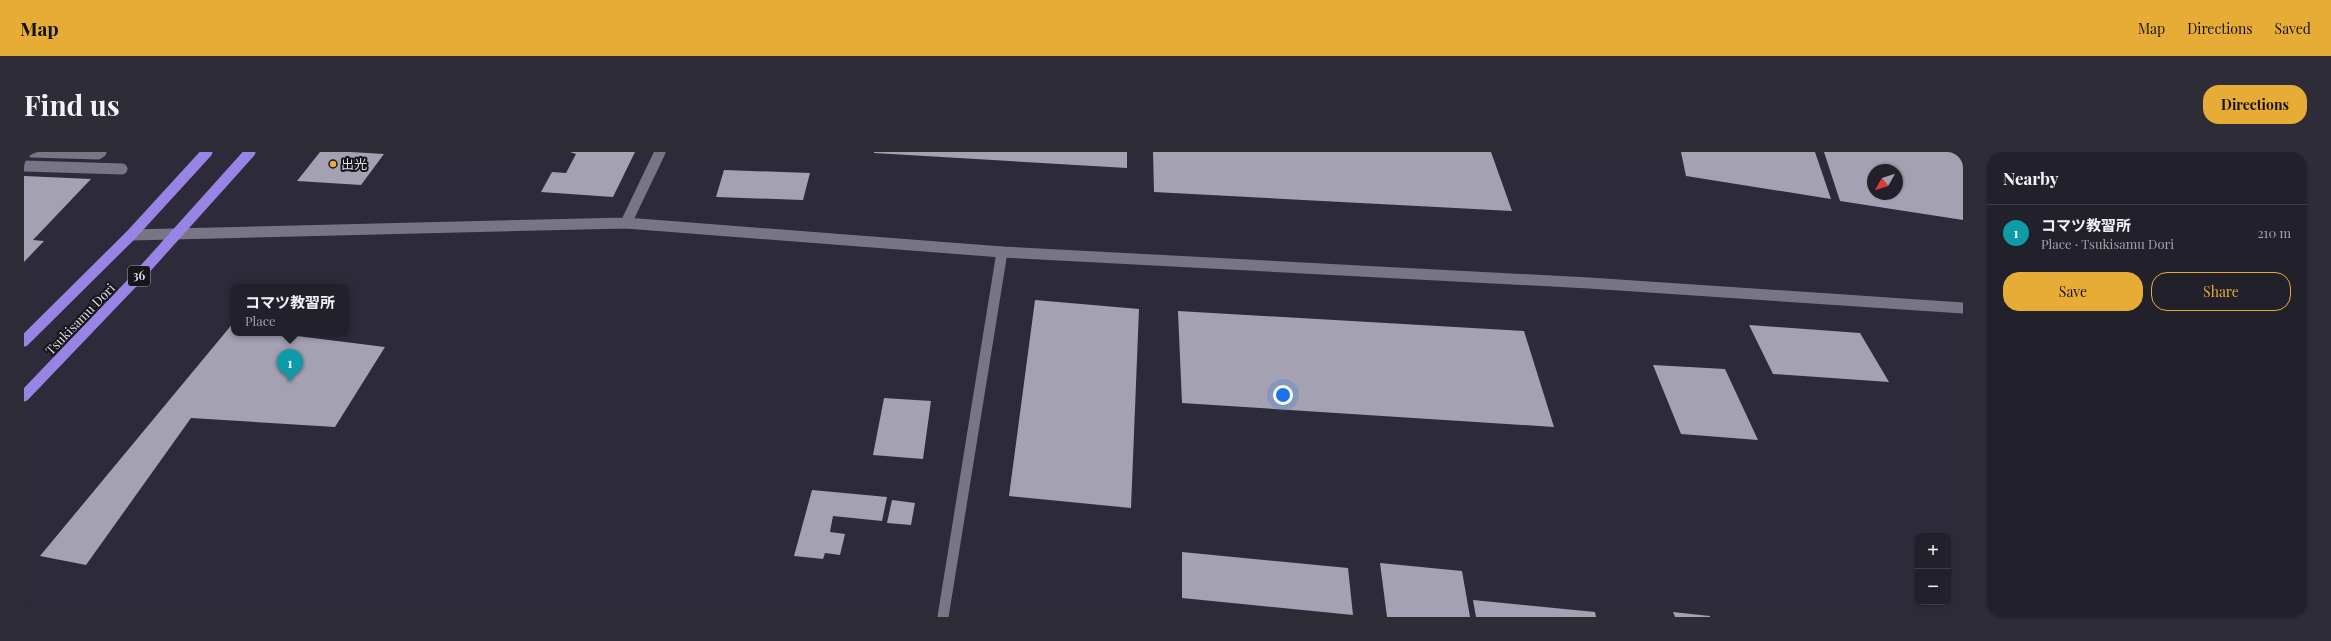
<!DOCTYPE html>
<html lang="en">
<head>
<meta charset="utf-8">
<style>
  :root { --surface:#22202b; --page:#2e2d37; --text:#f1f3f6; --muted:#a2a3a9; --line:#3f3e47; --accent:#e7ac36 }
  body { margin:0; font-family:"Playfair Display","Noto Sans JP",serif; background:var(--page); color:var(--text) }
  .controls { position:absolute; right:12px; bottom:12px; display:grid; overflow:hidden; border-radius:8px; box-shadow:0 1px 3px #0004 }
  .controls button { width:36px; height:36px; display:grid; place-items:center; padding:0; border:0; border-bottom:1px solid var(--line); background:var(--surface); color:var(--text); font:20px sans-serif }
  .compass { position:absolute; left:1843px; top:12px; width:36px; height:36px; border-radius:50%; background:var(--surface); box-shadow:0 1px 3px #0004; rotate:231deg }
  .you { position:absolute; left:1259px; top:243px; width:14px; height:14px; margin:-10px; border:3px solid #fff; border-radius:50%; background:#1a73e8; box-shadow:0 0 0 6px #1a73e833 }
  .badge { display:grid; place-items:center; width:26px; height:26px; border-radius:50%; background:var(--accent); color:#fff; font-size:13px; font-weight:700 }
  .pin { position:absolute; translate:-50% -33px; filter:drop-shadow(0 1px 2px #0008) }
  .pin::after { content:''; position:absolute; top:21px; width:14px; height:12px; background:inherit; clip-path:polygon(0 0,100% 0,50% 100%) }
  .popup { position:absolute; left:207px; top:132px; width:118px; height:52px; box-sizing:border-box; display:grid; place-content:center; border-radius:8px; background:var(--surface); filter:drop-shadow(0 1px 3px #0005); font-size:13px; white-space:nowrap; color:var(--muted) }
  .popup b { font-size:15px; color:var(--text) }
  .popup::after { content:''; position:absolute; left:50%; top:100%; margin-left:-8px; border:8px solid transparent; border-top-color:var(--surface) }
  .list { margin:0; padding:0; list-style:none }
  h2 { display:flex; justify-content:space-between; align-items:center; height:52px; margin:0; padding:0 16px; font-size:17px }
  h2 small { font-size:13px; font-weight:400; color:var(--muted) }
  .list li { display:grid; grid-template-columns:26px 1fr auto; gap:12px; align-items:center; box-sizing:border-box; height:56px; padding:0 16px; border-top:1px solid var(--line) }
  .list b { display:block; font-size:15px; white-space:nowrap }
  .list p { margin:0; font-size:13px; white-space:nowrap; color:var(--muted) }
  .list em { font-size:13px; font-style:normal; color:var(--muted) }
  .actions { display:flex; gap:8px; padding:12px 16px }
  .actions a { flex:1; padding:9px 0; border:1px solid var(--accent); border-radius:16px; text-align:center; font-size:14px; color:var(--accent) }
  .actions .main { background:var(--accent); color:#111 }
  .map { position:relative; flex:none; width:1939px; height:465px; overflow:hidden; border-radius:16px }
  header { display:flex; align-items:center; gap:24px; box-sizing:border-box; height:56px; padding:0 20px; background:var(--accent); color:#111 }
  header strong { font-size:19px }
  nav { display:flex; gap:22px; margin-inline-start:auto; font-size:14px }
  .intro { display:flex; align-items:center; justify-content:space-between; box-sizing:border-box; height:96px; padding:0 24px }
  h1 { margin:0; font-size:28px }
  .button { padding:10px 18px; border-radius:16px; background:var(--accent); color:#111; font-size:14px; font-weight:700 }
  main { display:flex; gap:24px; padding:0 24px }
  aside { flex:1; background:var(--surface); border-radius:16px; box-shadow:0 1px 3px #0004 }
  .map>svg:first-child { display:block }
  .building { fill:#a3a1b2; fill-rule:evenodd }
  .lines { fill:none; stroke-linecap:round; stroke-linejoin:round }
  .service { stroke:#787686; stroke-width:11 }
  .minor { stroke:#787686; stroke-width:11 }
  .trunk { stroke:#9784e4; stroke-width:11 }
  .poi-dot { fill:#e7ac36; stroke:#15151b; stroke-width:1.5 }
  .labels { text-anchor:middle; stroke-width:4; stroke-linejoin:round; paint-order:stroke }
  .shield { fill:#15151b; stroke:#a2a2aa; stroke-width:1 }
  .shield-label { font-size:12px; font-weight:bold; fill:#dfdee7 }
  .poi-label { font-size:13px; fill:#dfdee7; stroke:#15151b; text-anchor:start }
  .street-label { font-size:13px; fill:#dfdee7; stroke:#15151b }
</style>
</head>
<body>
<header>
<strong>Map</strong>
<nav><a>Map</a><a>Directions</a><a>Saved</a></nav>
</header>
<div class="intro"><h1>Find us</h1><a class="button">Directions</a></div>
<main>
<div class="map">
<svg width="1939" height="465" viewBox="0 0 1939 465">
  <rect width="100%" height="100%" fill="#2d2b39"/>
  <!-- building -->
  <path class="building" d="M296,0H327L360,2L337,33L273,29Z
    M546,0H611L589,45L517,40L528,20L542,21L552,2Z
    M850,0H1103V16L850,1Z
    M1129,0H1467L1488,59L1130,40Z
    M1657,0H1791L1807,47L1662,24Z
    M1800,0H1939V68L1816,49ZM1849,18H1873V42H1849Z
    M700,18L786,21L779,48L692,45Z
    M0,24L67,27L9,88L20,89L0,110Z
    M1011,148L1115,157L1107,356L985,344Z
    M1154,159L1500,179L1530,275L1158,251Z
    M210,170V181H249L361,195L311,275L167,266L62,413L16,404Z
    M1725,173L1836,181L1865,230L1749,222Z
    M1629,213L1701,217L1734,288L1657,282Z
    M860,246L907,249L899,307L849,303Z
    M788,338L863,345L858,369L809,364L806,380L821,382L816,403L801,401L799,407L770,404Z
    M868,348L891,351L887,373L863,371Z
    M1158,400L1324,416L1329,463L1158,446Z
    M1356,411L1438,419L1446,465H1363Z
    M1449,448L1571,460L1572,465H1452Z
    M1649,460L1686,464V465H1651Z"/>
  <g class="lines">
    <!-- service -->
    <path class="service" d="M0,14L98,17
      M919,465L978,100"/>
    <!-- minor -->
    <path class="minor" d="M8,0L74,2L77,0
      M602,71L636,0
      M107,83L602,71L978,100L1565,131L1939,156"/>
    <!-- trunk -->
    <path class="trunk" d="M0,189L107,83L183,0
      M0,244L111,128L226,0"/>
  </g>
  <!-- markers -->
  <circle class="poi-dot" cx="309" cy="12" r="4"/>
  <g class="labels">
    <!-- shield labels -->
    <rect class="shield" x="104" y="114" width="22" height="20" rx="3"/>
    <g class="shield-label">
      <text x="115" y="128">36</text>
    </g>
    <!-- poi labels -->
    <g class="poi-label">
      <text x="317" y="17">出光</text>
    </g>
    <!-- street labels -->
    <g class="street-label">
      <text transform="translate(56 167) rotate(-46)" y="5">Tsukisamu Dori</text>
    </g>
  </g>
</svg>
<div class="controls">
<button>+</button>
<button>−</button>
</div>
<svg class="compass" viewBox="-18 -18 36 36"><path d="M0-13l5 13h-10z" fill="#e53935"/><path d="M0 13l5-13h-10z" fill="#a2a3a9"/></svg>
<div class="you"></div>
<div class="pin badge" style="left:266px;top:230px;background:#0f9aa8">1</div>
<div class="popup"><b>コマツ教習所</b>Place</div>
</div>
<aside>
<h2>Nearby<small></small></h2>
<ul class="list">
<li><span class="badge" style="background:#0f9aa8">1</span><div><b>コマツ教習所</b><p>Place · Tsukisamu Dori</p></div><em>210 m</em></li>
</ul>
<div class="actions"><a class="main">Save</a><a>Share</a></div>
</aside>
</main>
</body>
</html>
